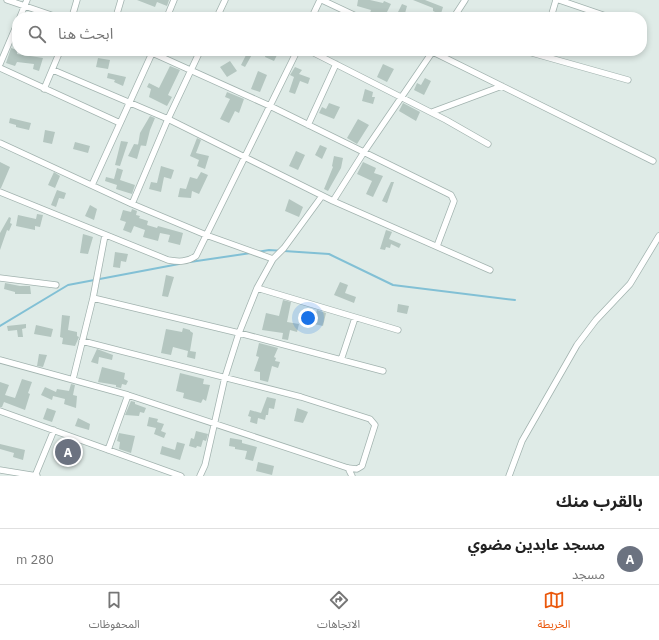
<!DOCTYPE html>
<html lang="ar">
<head>
<meta charset="utf-8">
<style>
  :root { --surface:#fff; --page:#f2f2f2; --text:#222; --muted:#767676; --line:#e0e0e0; --accent:#ea580c }
  body { margin:0; font-family:"IBM Plex Sans","Noto Sans Arabic",sans-serif; background:var(--page); color:var(--text); direction:rtl }
  .you { position:absolute; left:308px; top:318px; width:14px; height:14px; margin:-10px; border:3px solid #fff; border-radius:50%; background:#1a73e8; box-shadow:0 0 0 6px #1a73e833 }
  .badge { display:grid; place-items:center; width:26px; height:26px; border-radius:50%; background:var(--accent); color:#fff; font-size:13px; font-weight:700 }
  .pin { position:absolute; translate:-50% -50%; border:2px solid #fff; box-shadow:0 1px 4px #0006 }
  .list { margin:0; padding:0; list-style:none }
  h2 { display:flex; justify-content:space-between; align-items:center; height:52px; margin:0; padding:0 16px; font-size:17px }
  h2 small { font-size:13px; font-weight:400; color:var(--muted) }
  .list li { display:grid; grid-template-columns:26px 1fr auto; gap:12px; align-items:center; box-sizing:border-box; height:56px; padding:0 16px; border-top:1px solid var(--line) }
  .list b { display:block; font-size:15px; white-space:nowrap }
  .list p { margin:0; font-size:13px; white-space:nowrap; color:var(--muted) }
  .list em { font-size:13px; font-style:normal; color:var(--muted) }
  .icon { flex:none; width:22px; height:22px; fill:none; stroke:currentColor; stroke-width:2; stroke-linecap:round; stroke-linejoin:round }
  .map { position:relative; flex:none; width:659px; height:476px; overflow:hidden; direction:ltr }
  .search { position:absolute; background:var(--surface); box-shadow:0 2px 6px #0003; left:12px; right:12px; top:12px; height:44px; display:flex; align-items:center; gap:10px; box-sizing:border-box; padding:0 14px; border-radius:16px; color:var(--muted); font-size:15px }
  .sheet { height:108px; background:var(--surface) }
  nav { display:flex; justify-content:space-around; align-items:center; box-sizing:border-box; height:56px; border-top:1px solid var(--line); background:var(--surface); font-size:11px; color:var(--muted) }
  nav a { display:grid; justify-items:center; gap:2px }
  nav .on { color:var(--accent) }
  .map>svg:first-child { display:block }
  .lines { fill:none; stroke-linecap:round; stroke-linejoin:round }
  .stream { stroke:#82c0d5; stroke-width:2 }
  .building { fill:#b4c6c0 }
  .minor-casing { stroke:#a2b3af; stroke-width:7 }
  .minor { stroke:#fff; stroke-width:5.5 }
</style>
</head>
<body>
<div class="map">
<svg width="659" height="476" viewBox="0 0 659 476">
  <rect width="100%" height="100%" fill="#dfebe7"/>
  <g class="lines">
    <!-- stream -->
    <path class="stream" d="M257,252L269,250L329,254L393,285L515,300
      M190,262L251,253
      M0,326L68,285L179,264"/>
  </g>
  <!-- building -->
  <path class="building" d="M137,0H169L167,6L157,2L155,7Z
    M358,0H370L383,3L384,1L391,4L387,12L397,14L402,4L407,6L404,17H380L370,13L371,10L357,6Z
    M413,0H425L443,7L440,17H433L435,12L433,11V8Z
    M11,48L17,50V54L43,58L39,71L33,69L34,64L17,62L15,66L6,63Z
    M248,51H254L245,67L241,65Z
    M266,51L277,55L274,61L265,57Z
    M98,58L110,60L108,69L96,67Z
    M230,61L237,71L227,77L220,67Z
    M383,64L394,69L387,82L377,77Z
    M170,66L180,70L168,95L172,97L167,106L149,97L151,89L147,87L149,83L159,88Z
    M295,67L302,70L299,74L310,78L308,84L300,81L295,94L289,92L294,77L290,75Z
    M258,71L267,75L260,92L251,89Z
    M108,73L126,77L123,86L114,82L115,80L107,78Z
    M425,78L431,81L424,95L414,90L417,83L421,85Z
    M365,89L373,92L372,97H375L373,104L362,101Z
    M227,92L244,99L239,113L235,111L229,123L220,119L230,99L225,97Z
    M329,103L340,107L334,119L319,113L322,107L326,109Z
    M403,103L420,112L416,121L399,111Z
    M150,116L155,118L150,130L146,146L138,145L140,133Z
    M10,118L31,123L29,130L16,127V125L9,123Z
    M358,119L369,125L357,144L347,138Z
    M45,130L55,132L52,144L43,142Z
    M197,138L201,140L196,153L209,156L205,169L197,166L199,160L190,156Z
    M121,141L128,142L120,166L115,165Z
    M75,142L90,146L88,153L73,149Z
    M134,144L141,145L137,159L128,156Z
    M320,145L327,148L322,159L315,155Z
    M296,151L305,155L298,170L289,166Z
    M334,156L343,158L341,168L328,191L324,189L333,167L332,166Z
    M0,162L10,167L1,188H0Z
    M363,162L376,168L374,173L383,176L373,197L366,194L372,181L357,174Z
    M161,166L174,170L171,179L164,177L161,192L149,189L151,182L157,183Z
    M117,168L123,170L120,180L135,185L132,194L116,189L117,185L105,181L106,177L114,179Z
    M54,172L60,176L55,188L48,185Z
    M201,172L208,175L199,194L192,191L191,198L178,197L180,188L186,189L190,177L197,179Z
    M391,182H394L387,203L382,201Z
    M57,190L66,193L64,199L59,198L56,207L51,205Z
    M289,199L303,207L299,217L285,211Z
    M90,205L97,209L94,220L85,216Z
    M132,209L137,211L136,215L140,216L139,218L148,221L147,225L157,228L158,226L183,233L180,245L168,242L170,235L160,233L158,241L143,237L145,230L134,226L131,233L123,230L126,222L120,220L123,210L131,212Z
    M37,214L43,215L40,227L35,226V230L16,226L18,215L36,219Z
    M9,217L11,218L10,223L12,224L9,231L7,230L0,250V233Z
    M386,230L392,232L389,239L401,244L399,248L391,244L390,248L386,247L385,250L380,249Z
    M83,234L93,237L88,254L80,253Z
    M115,252L128,254L126,262L121,261L120,268L113,267Z
    M166,275L174,277L168,297L162,296Z
    M340,282L348,285L345,293L356,297L354,303L334,295Z
    M5,283L20,286H30L31,294H15V292L4,289Z
    M283,300L291,302L287,322L299,324L297,332L290,330L288,340L282,339L283,333L262,330L266,313L279,316Z
    M398,304L409,306L407,314L397,312Z
    M317,310L326,313L323,326L314,324Z
    M62,315L70,316L68,330L77,332V336L79,337L75,346L62,344L63,338L60,337Z
    M26,324V328L22,329L23,337H18L17,330L8,331L7,326Z
    M36,325L53,329L51,337L34,334Z
    M183,328L190,330V331L193,333L190,351L196,352L195,359L187,357L188,351L173,347L171,355L161,353L166,329L182,332Z
    M259,343L278,348L274,357L276,358L275,361L280,362L278,368L272,366L268,382L260,380V372L254,371L259,357L256,356Z
    M97,349L113,355L112,360L99,357L98,364L91,362Z
    M39,354L47,355L43,367L37,366Z
    M102,367L125,373L124,379L128,381L126,385L122,384L121,388L116,387V385L98,382Z
    M180,373L204,379L203,384L210,385L206,401L203,399L201,403L183,398L184,393L176,391Z
    M22,379L32,382L28,393L30,394L25,410L4,402L2,407H0V382L9,385L5,395L15,398Z
    M71,384L75,385L73,395L77,396L76,408L64,404L65,399L53,396L52,400L41,395L45,387L56,392L57,389L69,391Z
    M267,397L276,399L274,409L269,408L268,415H266L265,420L258,418L257,424L250,422L251,417L248,416L250,410L261,413Z
    M131,401L135,402V404L146,408L144,413L140,412L139,416L125,415Z
    M47,408L56,411L52,422L43,419Z
    M297,408L308,412L303,423L294,421Z
    M149,417L158,419L157,422L164,424L161,431L166,433L164,438L154,434L156,428L147,426Z
    M78,418L90,424L89,430L75,426Z
    M196,431L208,434L206,441L203,440L201,447L197,446L196,448L189,446L191,438L194,439Z
    M119,433L135,436L131,453L119,449L120,442L117,441Z
    M230,438L242,440V443L257,447L253,461L245,459L247,451L235,449V447L229,446Z
    M177,442L185,444L180,460L160,454L162,446L175,450Z
    M0,444L25,450L23,460L13,457L14,453L0,449Z
    M69,444L71,454L68,455L69,460L62,461L59,445Z
    M258,462L274,466L272,475L256,471Z"/>
  <g class="lines">
    <!-- minor casing -->
    <g class="minor-casing">
      <path id="minor" d="M7,0L57,17
        M322,0L358,17
        M559,0L609,17
        M20,17L27,0
        M72,17L77,0
        M116,17L121,0
        M167,17L174,0
        M217,17L225,0
        M312,17L320,0
        M454,17L465,0
        M551,17L556,0
        M148,51L270,106L451,195L454,201L437,246
        M289,51L295,54
        M310,51L446,120L488,144
        M431,51L653,161
        M525,51L628,80
        M0,64L17,24
        M0,68L120,123
        M53,70L168,119L333,201L490,270
        M44,89L60,51
        M432,112L502,86
        M308,125L336,64
        M0,143L132,204L206,235L273,259
        M92,185L153,51
        M0,192L168,260C179,262 187,262 196,256L297,51
        M333,201L364,152L433,51
        M132,204L168,119L200,51
        M0,278L56,285
        M257,288L398,330
        M93,298L239,333L383,371
        M0,360L128,395L348,468L357,469L362,466L375,425L370,419L301,397L82,341
        M341,360L355,318
        M73,379L93,298L105,235
        M0,411L181,476
        M108,450L128,395
        M348,468L352,476
        M0,470L37,476
        M35,476L54,430
        M200,476L205,465L225,377L239,333L257,288L273,259L284,248L322,196
        M509,476L522,441L577,345L596,320L630,284L659,236"/>
    </g>
    <!-- minor -->
    <use href="#minor" class="minor"/>
  </g>
</svg>
<div class="you"></div>
<div class="pin badge" style="left:68px;top:452px;background:#6b7280">A</div>
<div class="search"><svg class="icon" aria-label="search" viewBox="0 0 24 24"><circle cx="10" cy="10" r="6"/><path d="M15 15l6 6"/></svg>ابحث هنا</div>
</div>
<section class="sheet">
<h2>بالقرب منك<small></small></h2>
<ul class="list">
<li><span class="badge" style="background:#6b7280">A</span><div><b>مسجد عابدين مضوي</b><p>مسجد</p></div><em>280 m</em></li>
</ul>
</section>
<nav>
<a class="on"><svg class="icon" aria-label="map" viewBox="0 0 24 24"><path d="M3 6l6-2 6 2 6-2v14l-6 2-6-2-6 2zM9 4v14M15 6v14"/></svg>الخريطة</a>
<a><svg class="icon" aria-label="directions" viewBox="0 0 24 24"><path d="M12 3l9 9-9 9-9-9zM9 14v-3h6M13 9l2 2-2 2"/></svg>الاتجاهات</a>
<a><svg class="icon" aria-label="saved" viewBox="0 0 24 24"><path d="M7 4h10v16l-5-4-5 4z"/></svg>المحفوظات</a>
</nav>
</body>
</html>
